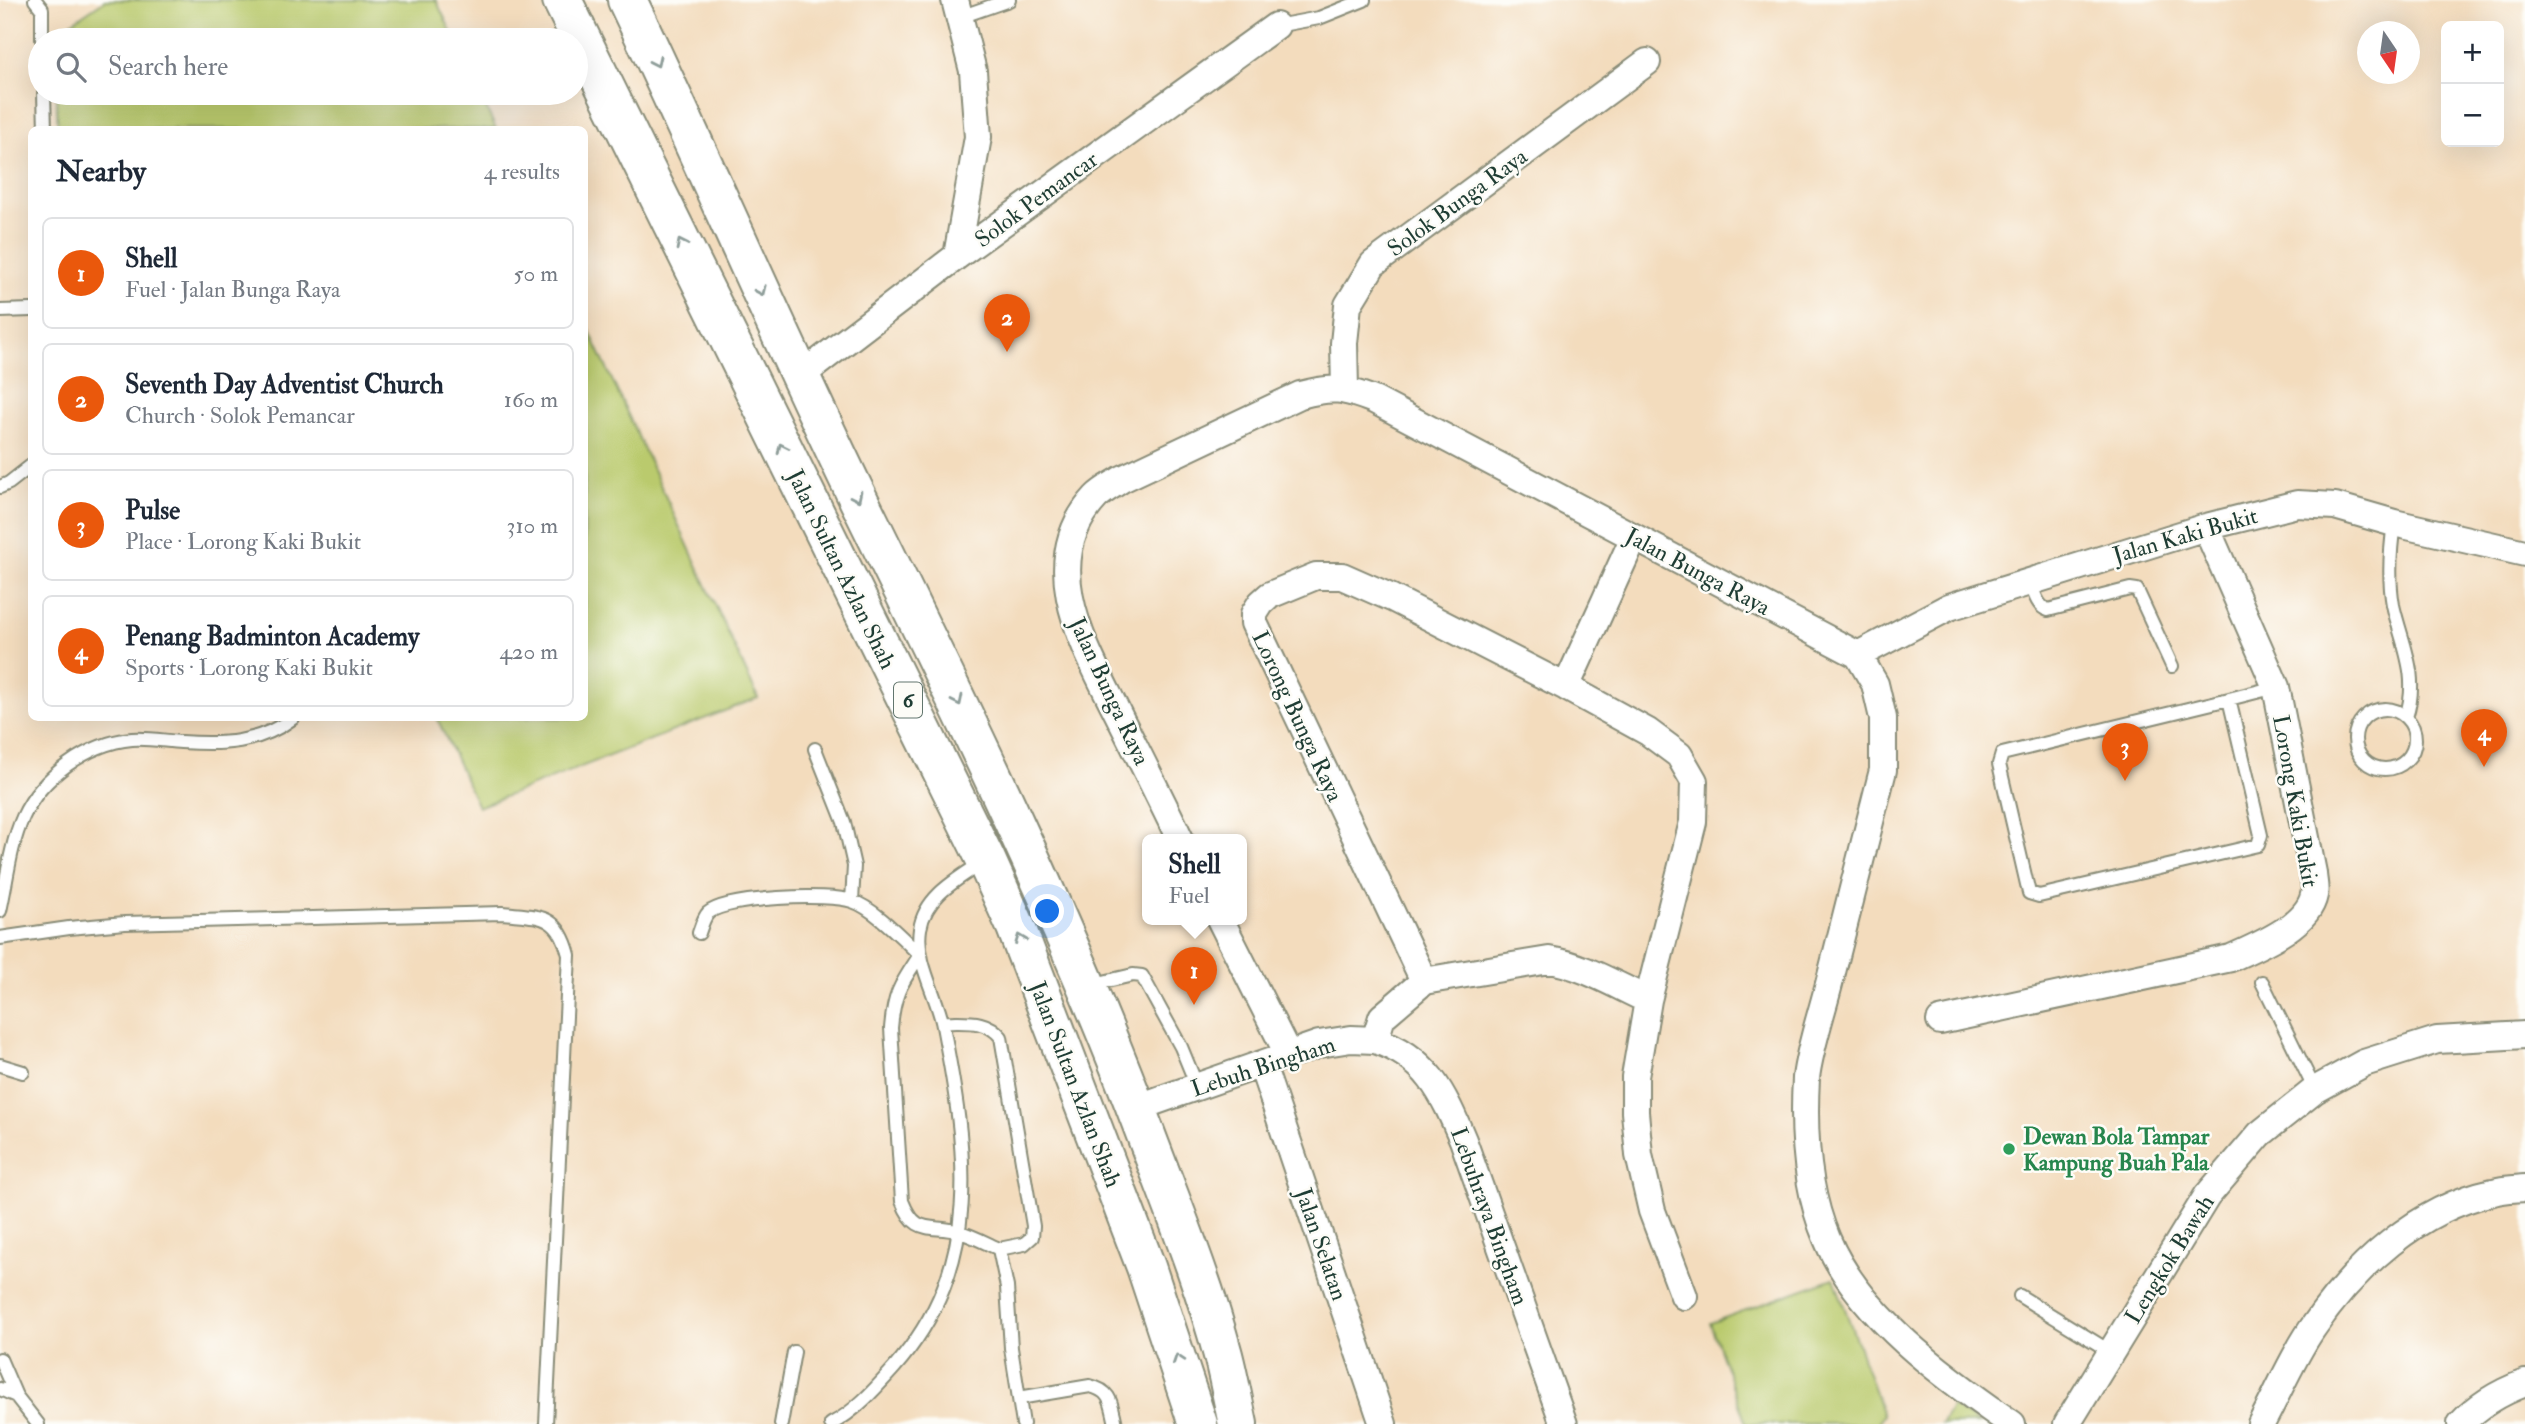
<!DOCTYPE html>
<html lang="en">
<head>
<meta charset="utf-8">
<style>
  :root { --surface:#fff; --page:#f6f6f7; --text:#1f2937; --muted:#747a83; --line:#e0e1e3; --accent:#ea580c }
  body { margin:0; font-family:"IM FELL Double Pica",serif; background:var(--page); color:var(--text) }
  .controls { position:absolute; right:21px; top:21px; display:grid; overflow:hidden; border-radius:10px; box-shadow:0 7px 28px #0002 }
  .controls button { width:63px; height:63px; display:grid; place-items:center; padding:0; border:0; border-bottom:2px solid var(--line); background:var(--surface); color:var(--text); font:35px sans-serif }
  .compass { position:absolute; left:2357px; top:21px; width:63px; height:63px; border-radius:50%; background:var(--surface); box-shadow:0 7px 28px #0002; rotate:167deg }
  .you { position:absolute; left:1048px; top:912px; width:24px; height:24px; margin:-18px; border:5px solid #fff; border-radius:50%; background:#1a73e8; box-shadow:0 0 0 10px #1a73e833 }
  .badge { display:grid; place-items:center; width:46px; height:46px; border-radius:50%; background:var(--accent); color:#fff; font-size:23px; font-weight:700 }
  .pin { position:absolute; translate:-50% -58px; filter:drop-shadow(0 2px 4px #0008) }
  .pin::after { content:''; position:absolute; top:37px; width:24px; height:21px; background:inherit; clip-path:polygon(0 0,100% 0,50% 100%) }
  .popup { position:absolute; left:1142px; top:834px; width:105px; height:91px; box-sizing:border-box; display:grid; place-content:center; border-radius:10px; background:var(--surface); filter:drop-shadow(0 2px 5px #0005); font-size:23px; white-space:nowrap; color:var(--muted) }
  .popup b { font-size:26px; color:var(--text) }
  .popup::after { content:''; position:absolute; left:50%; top:100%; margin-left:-14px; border:14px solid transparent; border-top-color:var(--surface) }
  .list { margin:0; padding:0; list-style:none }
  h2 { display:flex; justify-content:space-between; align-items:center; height:91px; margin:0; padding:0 28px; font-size:30px }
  h2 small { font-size:23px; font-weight:400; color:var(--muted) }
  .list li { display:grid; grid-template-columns:46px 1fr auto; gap:21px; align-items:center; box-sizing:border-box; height:112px; margin:0 14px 14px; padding:0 14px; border:2px solid var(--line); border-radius:10px }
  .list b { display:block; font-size:26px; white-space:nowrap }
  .list p { margin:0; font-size:23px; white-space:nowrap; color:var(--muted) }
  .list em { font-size:23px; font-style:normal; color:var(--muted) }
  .icon { flex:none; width:38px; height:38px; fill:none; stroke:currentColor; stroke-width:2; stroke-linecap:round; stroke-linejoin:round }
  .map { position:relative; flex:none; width:2525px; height:1424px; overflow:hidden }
  .search { position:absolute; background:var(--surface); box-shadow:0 7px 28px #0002; left:28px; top:28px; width:560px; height:77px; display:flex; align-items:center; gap:18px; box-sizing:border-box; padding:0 24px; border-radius:38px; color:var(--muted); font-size:26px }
  .panel { position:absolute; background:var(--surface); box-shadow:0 7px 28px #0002; left:28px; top:126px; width:560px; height:595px; border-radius:10px }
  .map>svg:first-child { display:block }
  .green { fill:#baca6d; stroke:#6c8450; stroke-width:2 }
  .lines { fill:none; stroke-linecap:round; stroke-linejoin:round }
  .service-casing { stroke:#898c78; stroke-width:16 }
  .minor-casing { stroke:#898c78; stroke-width:30 }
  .trunk-casing { stroke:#898c78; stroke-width:42 }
  .service { stroke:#fff; stroke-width:12 }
  .minor { stroke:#fff; stroke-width:26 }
  .trunk { stroke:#fff; stroke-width:38 }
  .oneway { stroke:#8f9e9a }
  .leisure-dot { fill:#2e9e5b; stroke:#fdfcf7; stroke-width:2.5 }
  .labels { text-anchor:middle; stroke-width:5; stroke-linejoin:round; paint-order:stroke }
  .shield { fill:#fdfcf7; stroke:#62766e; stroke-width:2 }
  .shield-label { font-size:21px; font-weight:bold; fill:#1f3d34 }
  .street-label { font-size:23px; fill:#1f3d34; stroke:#fdfcf7 }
  .leisure-label { font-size:23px; font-weight:bold; fill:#27864d; stroke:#fdfcf7; text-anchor:start }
</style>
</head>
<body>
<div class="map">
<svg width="2525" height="1424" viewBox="0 0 2525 1424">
  <rect width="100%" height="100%" fill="#fdfcf7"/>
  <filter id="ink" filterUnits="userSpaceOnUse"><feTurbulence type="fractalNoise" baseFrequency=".0143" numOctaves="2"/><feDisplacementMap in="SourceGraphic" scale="14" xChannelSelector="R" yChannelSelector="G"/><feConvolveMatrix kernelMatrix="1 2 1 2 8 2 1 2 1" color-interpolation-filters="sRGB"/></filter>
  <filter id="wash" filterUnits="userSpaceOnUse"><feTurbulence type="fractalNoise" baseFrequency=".00686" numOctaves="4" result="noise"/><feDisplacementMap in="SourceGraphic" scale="28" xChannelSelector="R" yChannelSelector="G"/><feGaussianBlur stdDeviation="1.57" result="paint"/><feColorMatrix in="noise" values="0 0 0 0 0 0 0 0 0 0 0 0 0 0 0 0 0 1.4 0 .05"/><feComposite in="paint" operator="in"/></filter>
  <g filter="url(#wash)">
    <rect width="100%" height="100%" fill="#f3dcbd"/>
    <!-- green -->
    <path class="green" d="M105,0H436L455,40H52V36Z
      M56,93H479L496,129H58Z
      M585,321L758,698L478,807L437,718H584Z
      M1834,1278L1883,1415L1877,1424H1746L1710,1323Z
      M1952,1406L1980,1424H1941Z"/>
  </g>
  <g filter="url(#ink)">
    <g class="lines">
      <!-- service casing -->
      <g class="service-casing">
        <path id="service" d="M35,0L42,9V40
          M960,17L1009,0
          M1276,26L1319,18L1364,0
          M44,93L45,130
          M0,311L32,310
          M0,487L9,483L32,465
          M2394,523C2390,551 2388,577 2393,605C2402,645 2420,675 2406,717
          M2030,581C2034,592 2037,607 2048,610L2130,589L2137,590L2172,666
          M2229,699L2261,835L2258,845L2039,896L2029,893L1999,764L2002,754Z
          M2229,699L2276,687
          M2355 739a30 30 0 1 1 60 0a30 30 0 1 1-60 0Z
          M815,749L844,822L854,866L852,901
          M0,911C7,880 10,846 23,817C41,777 88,743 132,739C148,738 165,741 181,742C223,745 258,744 293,718
          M699,933C701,927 704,917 708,913C726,897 829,893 852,901C874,908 903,939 920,955C901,984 894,992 891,1028L902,1201C915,1234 927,1225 957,1231C971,1235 986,1243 999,1249L1007,1287L1011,1348L1023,1424
          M0,938L69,928L125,923L502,913C540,917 558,913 569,955L546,1424
          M2262,982L2315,1090
          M1090,985L1133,975L1142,976L1181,1047L1197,1086
          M943,1022C964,1023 986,1018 1001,1037L1033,1226L1032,1237L1024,1244L999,1249
          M0,1065L23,1072
          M2020,1296L2111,1352
          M0,1359L16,1396L38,1424
          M0,1389L16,1396
          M1019,1398L1090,1386C1112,1391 1111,1404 1116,1424
          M781,1424L794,1352
          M831,1424C855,1412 876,1388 894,1368C985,1264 967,1151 943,1026C937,995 915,962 920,929C925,896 958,879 983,862"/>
      </g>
      <!-- minor casing -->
      <g class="minor-casing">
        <path id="minor" d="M955,0L973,71L978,137L957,256
          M799,377L957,256L1276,26
          M1345,389L1344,343L1348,305L1373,264L1647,62
          M1858,655L1949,607L2206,527L2297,504L2335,506L2394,523L2525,553
          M1566,687L1634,537
          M1180,839C1160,797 1139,756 1118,714C1086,649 1034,563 1096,497C1103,490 1113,485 1122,479L1300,395C1333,386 1343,388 1374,400L1858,655L1875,684L1883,718V770C1866,840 1848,910 1830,980C1823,1009 1809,1050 1806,1078C1803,1131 1806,1190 1827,1239C1859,1316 1946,1378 2012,1424
          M1220,919L1288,1054
          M1424,981L1254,623V614L1261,603L1270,595L1316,576H1342L1392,598L1566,687L1648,732L1679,755L1694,781L1693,822L1648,1000L1635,1077V1112L1639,1155L1652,1211L1684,1296
          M1940,1021L2231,958C2257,946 2308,926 2314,895C2316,888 2313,880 2313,873L2276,687L2206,527
          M1375,1040C1427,1057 1443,1093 1463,1140L1564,1424
          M1262,1065L1383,1424
          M1136,1108L1319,1044L1351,1039L1375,1040L1382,1017L1424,981L1549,960C1583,965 1617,986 1648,1000
          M2067,1424L2207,1196L2260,1134L2315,1090L2364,1063L2437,1040L2525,1035
          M2261,1424C2278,1393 2292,1358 2312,1329C2354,1267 2418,1208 2493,1192C2503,1189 2514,1189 2525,1188
          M2461,1424C2478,1405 2501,1392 2525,1383"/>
      </g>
      <!-- trunk casing -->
      <g class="trunk-casing">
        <path id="trunk" d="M562,0L986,860L1016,927L1146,1267L1198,1424
          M627,0C710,174 785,351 870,523C969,724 1067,925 1146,1135C1173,1207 1203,1280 1223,1355C1229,1378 1233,1401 1238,1424"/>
      </g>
      <!-- service -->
      <use href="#service" class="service"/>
      <!-- minor -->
      <use href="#minor" class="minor"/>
      <!-- trunk -->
      <use href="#trunk" class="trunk"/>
    </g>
    <!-- one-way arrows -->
    <defs><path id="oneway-chevron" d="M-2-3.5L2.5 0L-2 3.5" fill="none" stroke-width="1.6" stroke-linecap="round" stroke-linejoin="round" transform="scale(1.75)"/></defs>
    <g class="oneway">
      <use href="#oneway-chevron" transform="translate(656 62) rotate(65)"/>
      <use href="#oneway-chevron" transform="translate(681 244) rotate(-116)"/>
      <use href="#oneway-chevron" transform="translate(761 291) rotate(66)"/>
      <use href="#oneway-chevron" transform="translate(782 448) rotate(-116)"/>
      <use href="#oneway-chevron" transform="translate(857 497) rotate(64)"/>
      <use href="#oneway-chevron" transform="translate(958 701) rotate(64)"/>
      <use href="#oneway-chevron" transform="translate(1020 939) rotate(-111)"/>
      <use href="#oneway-chevron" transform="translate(1178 1359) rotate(-109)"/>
    </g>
  </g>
  <!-- markers -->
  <circle class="leisure-dot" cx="2009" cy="1149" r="7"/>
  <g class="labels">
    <!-- shield labels -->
    <rect class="shield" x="894" y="682.5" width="28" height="35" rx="5"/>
    <g class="shield-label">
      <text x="908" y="707">6</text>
    </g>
    <!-- street labels -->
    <g class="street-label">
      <text transform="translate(1036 199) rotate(-36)" y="8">Solok Pemancar</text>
      <text transform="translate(1457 202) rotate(-36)" y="8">Solok Bunga Raya</text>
      <text transform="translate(2185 535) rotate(-16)" y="8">Jalan Kaki Bukit</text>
      <text transform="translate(842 569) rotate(64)" y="8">Jalan Sultan Azlan Shah</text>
      <text transform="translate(1698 571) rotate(28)" y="8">Jalan Bunga Raya</text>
      <text transform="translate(1110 691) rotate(65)" y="8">Jalan Bunga Raya</text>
      <text transform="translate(1298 716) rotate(65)" y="8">Lorong Bunga Raya</text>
      <text transform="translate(2296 801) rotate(80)" y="8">Lorong Kaki Bukit</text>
      <text transform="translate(1263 1066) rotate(-18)" y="8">Lebuh Bingham</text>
      <text transform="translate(1076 1084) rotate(69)" y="8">Jalan Sultan Azlan Shah</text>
      <text transform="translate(1490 1216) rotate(70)" y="8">Lebuhraya Bingham</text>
      <text transform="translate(1322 1244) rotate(71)" y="8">Jalan Selatan</text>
      <text transform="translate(2169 1259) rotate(-58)" y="8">Lengkok Bawah</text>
    </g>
    <!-- leisure labels -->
    <g class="leisure-label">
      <text x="2023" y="1144">Dewan Bola Tampar<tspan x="2023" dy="26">Kampung Buah Pala</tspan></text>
    </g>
  </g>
</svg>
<div class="controls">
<button>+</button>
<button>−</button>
</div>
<svg class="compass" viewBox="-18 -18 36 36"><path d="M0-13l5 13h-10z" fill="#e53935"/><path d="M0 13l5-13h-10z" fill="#747a83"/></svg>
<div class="you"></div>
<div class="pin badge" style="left:1194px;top:1005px">1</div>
<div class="popup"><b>Shell</b>Fuel</div>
<div class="pin badge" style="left:1007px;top:352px">2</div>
<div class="pin badge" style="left:2125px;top:781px">3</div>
<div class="pin badge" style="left:2484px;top:767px">4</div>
<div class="search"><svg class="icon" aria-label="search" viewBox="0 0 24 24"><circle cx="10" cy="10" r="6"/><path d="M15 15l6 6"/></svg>Search here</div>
<section class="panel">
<h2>Nearby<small>4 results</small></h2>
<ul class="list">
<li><span class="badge">1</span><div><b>Shell</b><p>Fuel · Jalan Bunga Raya</p></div><em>50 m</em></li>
<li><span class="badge">2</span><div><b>Seventh Day Adventist Church</b><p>Church · Solok Pemancar</p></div><em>160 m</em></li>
<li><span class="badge">3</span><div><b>Pulse</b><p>Place · Lorong Kaki Bukit</p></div><em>310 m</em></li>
<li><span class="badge">4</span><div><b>Penang Badminton Academy</b><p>Sports · Lorong Kaki Bukit</p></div><em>420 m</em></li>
</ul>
</section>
</div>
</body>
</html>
